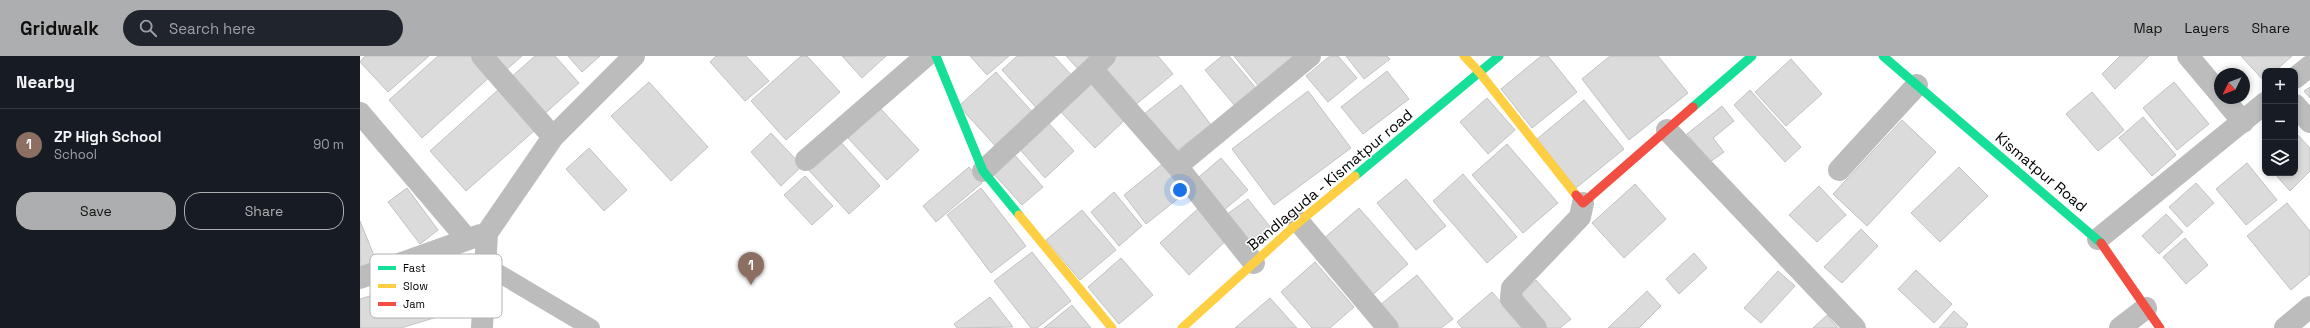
<!DOCTYPE html>
<html lang="en">
<head>
<meta charset="utf-8">
<style>
  :root { --surface:#171b24; --page:#20242c; --text:#f1f3f6; --muted:#9ea1a6; --line:#363941; --accent:#adaeaf }
  body { margin:0; font-family:"Space Grotesk",sans-serif; background:var(--page); color:var(--text) }
  .controls { position:absolute; right:12px; top:12px; display:grid; overflow:hidden; border-radius:8px; box-shadow:0 2px 6px #0003 }
  .controls button { width:36px; height:36px; display:grid; place-items:center; padding:0; border:0; border-bottom:1px solid var(--line); background:var(--surface); color:var(--text); font:20px sans-serif }
  .compass { position:absolute; left:1854px; top:12px; width:36px; height:36px; border-radius:50%; background:var(--surface); box-shadow:0 2px 6px #0003; rotate:227deg }
  .you { position:absolute; left:820px; top:134px; width:14px; height:14px; margin:-10px; border:3px solid #fff; border-radius:50%; background:#1a73e8; box-shadow:0 0 0 6px #1a73e833 }
  .badge { display:grid; place-items:center; width:26px; height:26px; border-radius:50%; background:var(--accent); color:#fff; font-size:13px; font-weight:700 }
  .pin { position:absolute; translate:-50% -33px; filter:drop-shadow(0 1px 2px #0008) }
  .pin::after { content:''; position:absolute; top:21px; width:14px; height:12px; background:inherit; clip-path:polygon(0 0,100% 0,50% 100%) }
  .list { margin:0; padding:0; list-style:none }
  h2 { display:flex; justify-content:space-between; align-items:center; height:52px; margin:0; padding:0 16px; font-size:17px }
  h2 small { font-size:13px; font-weight:400; color:var(--muted) }
  .list li { display:grid; grid-template-columns:26px 1fr auto; gap:12px; align-items:center; box-sizing:border-box; height:72px; padding:0 16px; border-top:1px solid var(--line) }
  .list b { display:block; font-size:15px; white-space:nowrap }
  .list p { margin:0; font-size:13px; white-space:nowrap; color:var(--muted) }
  .list em { font-size:13px; font-style:normal; color:var(--muted) }
  .actions { display:flex; gap:8px; padding:12px 16px }
  .actions a { flex:1; padding:9px 0; border:1px solid var(--accent); border-radius:16px; text-align:center; font-size:14px; color:var(--accent) }
  .actions .main { background:var(--accent); color:#111 }
  .icon { flex:none; width:22px; height:22px; fill:none; stroke:currentColor; stroke-width:2; stroke-linecap:round; stroke-linejoin:round }
  .map { position:relative; flex:none; width:1950px; height:272px; overflow:hidden }
  header { display:flex; align-items:center; gap:24px; box-sizing:border-box; height:56px; padding:0 20px; background:var(--accent); color:#111 }
  header strong { font-size:19px }
  nav { display:flex; gap:22px; margin-inline-start:auto; font-size:14px }
  .search { width:280px; height:36px; background:var(--page); display:flex; align-items:center; gap:10px; box-sizing:border-box; padding:0 14px; border-radius:22px; color:var(--muted); font-size:15px }
  main { display:flex }
  aside { flex:1; background:var(--surface) }
  .map>svg:first-child { display:block }
  .building { fill:#dbdbdb; stroke:#c2c2c2 }
  .lines { fill:none; stroke-linecap:round; stroke-linejoin:round }
  .lane { stroke:#bcbcbc; stroke-width:18 }
  .street { stroke:#bcbcbc; stroke-width:22 }
  .fast { stroke:#16e098; stroke-width:9 }
  .slow { stroke:#ffcf43; stroke-width:9 }
  .jam { stroke:#f24e42; stroke-width:9 }
  .labels { text-anchor:middle; stroke-width:3; stroke-linejoin:round; paint-order:stroke }
  .street-label { font-size:15px; fill:#000; stroke:#fff }
  .key { fill:#fff; stroke:#b2b2b2; stroke-width:1 }
  .key-label { font-size:11px; fill:#000 }
</style>
</head>
<body>
<header>
<strong>Gridwalk</strong>
<div class="search"><svg class="icon" aria-label="search" viewBox="0 0 24 24"><circle cx="10" cy="10" r="6"/><path d="M15 15l6 6"/></svg>Search here</div>
<nav><a>Map</a><a>Layers</a><a>Share</a></nav>
</header>
<main>
<aside>
<h2>Nearby<small></small></h2>
<ul class="list">
<li><span class="badge" style="background:#8d6e63">1</span><div><b>ZP High School</b><p>School</p></div><em>90 m</em></li>
</ul>
<div class="actions"><a class="main">Save</a><a>Share</a></div>
</aside>
<div class="map">
<svg width="1950" height="272" viewBox="0 0 1950 272">
  <rect width="100%" height="100%" fill="#fff"/>
  <!-- building -->
  <path class="building" d="M5,0H69L28,36L0,6Z
    M78,0H116L133,18L62,82L29,44Z
    M133,0H162L146,14Z
    M175,0H195L219,27L182,60L149,23Z
    M208,0H240L222,16Z
    M356,0H386L409,25L385,45L350,6Z
    M441,0H447L480,36L426,84L391,45Z
    M482,0H526L502,22Z
    M610,0H649L627,19Z
    M657,0H694L716,24L681,57L642,14Z
    M706,0H732L718,13Z
    M751,0H798L813,18L774,50L740,9Z
    M862,0H869L896,32L875,50L845,14Z
    M874,0H941L900,32Z
    M970,0H978L997,22L968,46L946,20Z
    M986,0H1027L1030,3L1004,23Z
    M1181,0H1188L1217,36L1172,72L1141,33Z
    M1250,0H1298L1328,37L1269,84L1222,23Z
    M1760,0H1789L1755,33L1742,18Z
    M1881,0H1932L1915,15H1905L1904,25Z
    M1431,3L1462,38L1426,70L1395,36Z
    M1027,15L1049,43L1003,78L981,51Z
    M636,16L677,61L640,95L599,50Z
    M289,26L348,91L311,125L251,60Z
    M1814,26L1849,68L1817,94L1783,52Z
    M732,27L765,64L735,92L701,56Z
    M821,29L851,69L810,100L780,61Z
    M1950,31V42L1944,35Z
    M138,34L174,75L106,135L70,95Z
    M1390,34L1441,91L1425,106L1374,49Z
    M948,35L991,92L914,149L872,93Z
    M1732,36L1764,74L1738,95L1706,58Z
    M1127,42L1155,74L1128,98L1100,66Z
    M1224,44L1264,93L1216,132L1177,83Z
    M1362,50L1374,65L1353,82L1364,96L1350,106L1327,78Z
    M520,52L559,94L527,124L488,82Z
    M1783,61L1816,99L1792,120L1759,82Z
    M686,64L714,95L685,122L657,90Z
    M1542,64L1576,96L1507,170L1473,138Z
    M1935,76L1950,92V115L1930,135L1914,117H1935Z
    M411,77L442,110L421,130L391,96Z
    M477,82L520,130L489,158L445,110Z
    M1147,88L1198,147L1163,177L1112,119Z
    M229,92L267,134L244,155L206,113Z
    M652,96L683,131L662,149L631,115Z
    M861,102L888,134L858,159L832,127Z
    M806,105L829,134L786,168L764,139Z
    M1887,107L1917,144L1886,169L1856,133Z
    M609,111L622,127L576,166L563,150Z
    M1599,111L1628,140L1580,186L1551,157Z
    M1103,118L1157,181L1127,207L1073,145Z
    M445,120L473,150L452,169L424,139Z
    M1046,123L1086,170L1056,194L1017,147Z
    M1836,127L1854,147L1827,171L1809,151Z
    M1275,128L1306,163L1264,202L1232,167Z
    M1459,130L1486,159L1457,186L1429,159Z
    M47,132L78,174L60,188L28,146Z
    M621,132L666,190L631,217L587,159Z
    M754,136L782,170L759,190L731,156Z
    M888,143L912,173L887,193L862,162Z
    M1927,147L1950,175V218L1931,234L1887,180Z
    M841,150L869,182L829,219L800,187Z
    M999,152L1048,208L1010,241L961,185Z
    M722,154L756,194L720,224L686,184Z
    M1806,158L1823,176L1799,198L1782,180Z
    M0,165L17,207L0,214Z
    M1501,173L1518,190L1482,227L1464,211Z
    M1825,182L1848,209L1826,228L1803,201Z
    M672,196L711,245L677,272H671L634,225Z
    M1334,197L1347,212L1319,238L1306,223Z
    M761,202L793,239L759,268L728,231Z
    M955,206L994,251L970,272H952L921,236Z
    M1556,214L1592,248L1574,267L1538,233Z
    M1418,215L1435,230L1401,267L1384,252Z
    M1057,219L1093,263L1081,272H1039L1020,249Z
    M65,223L77,261L41,272H0V243Z
    M1176,224L1211,263L1200,272H1183L1156,242Z
    M1287,235L1301,250L1279,272H1248Z
    M1132,236L1164,272H1102L1097,266Z
    M630,241L653,271L597,272L594,268Z
    M910,242L937,272H875Z
    M712,249L731,272H684Z
    M1594,255L1608,268L1605,272H1579Z
    M1467,259L1478,272H1453Z"/>
  <g class="lines">
    <!-- lane -->
    <path class="lane" d="M125,209L231,272"/>
    <!-- street -->
    <path class="street" d="M122,0L193,81
      M745,0L732,13L817,110L894,207
      M1828,0L1860,38
      M1935,22L1950,10
      M1863,42L1883,66
      M1935,49L1950,66
      M0,57L107,183
      M1307,74L1495,272
      M446,104L566,0
      M817,110L950,0
      M1479,114L1557,29
      M623,115L732,13
      M939,166L1028,272
      M1738,183L1905,47
      M0,222L120,179
      M122,272L127,177L193,81L274,0
      M1176,272L1151,243L1152,232L1220,161L1223,147
      M1760,272L1786,252
      M1925,272L1950,251"/>
    <!-- fast -->
    <path class="fast" d="M576,0L623,115L659,159
      M1523,0L1741,187
      M1333,51L1392,0
      M995,120L1139,0"/>
    <!-- slow -->
    <path class="slow" d="M1104,0L1120,17L1216,139
      M659,159L752,272
      M822,272L939,166L995,120"/>
    <!-- jam -->
    <path class="jam" d="M1216,139L1223,147L1333,51
      M1741,187L1800,272"/>
  </g>
  <g class="labels">
    <!-- street labels -->
    <g class="street-label">
      <text transform="translate(1681 116) rotate(40)" y="5">Kismatpur Road</text>
      <text transform="translate(970 124) rotate(-40)" y="5">Bandlaguda - Kismatpur road</text>
    </g>
  </g>
  <!-- legend -->
  <rect x="10" y="198" width="132" height="64" rx="6" class="key"/>
  <rect x="18" y="210" width="18" height="4" fill="#16e098"/>
  <rect x="18" y="228" width="18" height="4" fill="#ffcf43"/>
  <rect x="18" y="246" width="18" height="4" fill="#f24e42"/>
  <g class="key-label">
    <text x="43" y="216">Fast</text>
    <text x="43" y="234">Slow</text>
    <text x="43" y="252">Jam</text>
  </g>
</svg>
<div class="controls">
<button>+</button>
<button>−</button>
<button><svg class="icon" aria-label="layers" viewBox="0 0 24 24"><path d="M12 4l9 5-9 5-9-5zM3 14l9 5 9-5"/></svg></button>
</div>
<svg class="compass" viewBox="-18 -18 36 36"><path d="M0-13l5 13h-10z" fill="#e53935"/><path d="M0 13l5-13h-10z" fill="#9ea1a6"/></svg>
<div class="you"></div>
<div class="pin badge" style="left:391px;top:229px;background:#8d6e63">1</div>
</div>
</main>
</body>
</html>
